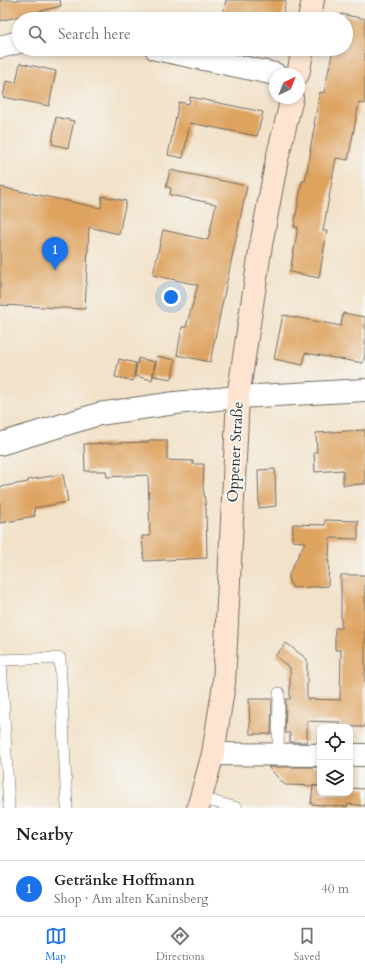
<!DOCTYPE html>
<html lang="en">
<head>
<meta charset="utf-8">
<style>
  :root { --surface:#fff; --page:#f6f6f6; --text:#202124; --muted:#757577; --line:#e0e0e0; --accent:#1a73e8 }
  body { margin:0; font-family:Cardo,serif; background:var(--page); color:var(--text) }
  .controls { position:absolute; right:12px; bottom:12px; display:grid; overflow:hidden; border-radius:8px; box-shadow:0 2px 6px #0003 }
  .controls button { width:36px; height:36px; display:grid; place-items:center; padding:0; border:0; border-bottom:1px solid var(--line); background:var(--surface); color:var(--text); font:20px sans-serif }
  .compass { position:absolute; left:269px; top:68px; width:36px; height:36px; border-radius:50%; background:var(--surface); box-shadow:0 2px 6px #0003; rotate:43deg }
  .you { position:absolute; left:171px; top:297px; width:14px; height:14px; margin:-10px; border:3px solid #fff; border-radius:50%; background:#1a73e8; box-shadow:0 0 0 6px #1a73e833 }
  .badge { display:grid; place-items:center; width:26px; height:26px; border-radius:50%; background:var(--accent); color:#fff; font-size:13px; font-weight:700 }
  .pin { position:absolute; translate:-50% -33px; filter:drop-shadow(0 1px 2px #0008) }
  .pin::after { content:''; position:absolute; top:21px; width:14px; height:12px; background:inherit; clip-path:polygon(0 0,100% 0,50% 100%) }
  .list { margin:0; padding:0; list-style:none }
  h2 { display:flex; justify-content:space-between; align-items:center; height:52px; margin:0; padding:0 16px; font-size:17px }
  h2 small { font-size:13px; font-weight:400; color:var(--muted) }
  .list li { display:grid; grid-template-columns:26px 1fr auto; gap:12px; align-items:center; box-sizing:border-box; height:56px; padding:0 16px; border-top:1px solid var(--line) }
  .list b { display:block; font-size:15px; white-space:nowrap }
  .list p { margin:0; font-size:13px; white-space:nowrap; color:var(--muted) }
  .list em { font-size:13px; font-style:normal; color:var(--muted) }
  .icon { flex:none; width:22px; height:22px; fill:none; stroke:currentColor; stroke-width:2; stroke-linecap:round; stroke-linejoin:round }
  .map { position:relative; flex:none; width:365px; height:808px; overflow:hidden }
  .search { position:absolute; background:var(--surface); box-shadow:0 2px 6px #0003; left:12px; right:12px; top:12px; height:44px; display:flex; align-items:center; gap:10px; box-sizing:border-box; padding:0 14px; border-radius:22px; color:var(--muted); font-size:15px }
  .sheet { height:108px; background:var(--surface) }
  nav { display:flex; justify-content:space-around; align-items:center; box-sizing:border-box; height:56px; border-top:1px solid var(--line); background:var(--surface); font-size:11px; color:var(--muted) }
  nav a { display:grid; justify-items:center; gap:2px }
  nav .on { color:var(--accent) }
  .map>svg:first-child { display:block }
  .building { fill:#dea35f }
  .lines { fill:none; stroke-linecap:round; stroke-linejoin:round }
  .lane-casing { stroke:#716b62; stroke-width:12 }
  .street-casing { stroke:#716b62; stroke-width:24 }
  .secondary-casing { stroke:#716b62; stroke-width:24 }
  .lane { stroke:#fff; stroke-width:11 }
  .street { stroke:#fff; stroke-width:22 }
  .secondary { stroke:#fde4d1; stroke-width:22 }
  .labels { text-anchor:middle; stroke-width:4; stroke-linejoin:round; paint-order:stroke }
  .street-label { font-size:15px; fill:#2b2b2b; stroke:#f6f6f2 }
</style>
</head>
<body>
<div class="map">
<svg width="365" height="808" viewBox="0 0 365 808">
  <rect width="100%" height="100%" fill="#f6f6f2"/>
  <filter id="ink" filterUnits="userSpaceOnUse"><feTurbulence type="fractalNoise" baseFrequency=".025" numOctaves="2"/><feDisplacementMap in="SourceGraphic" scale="8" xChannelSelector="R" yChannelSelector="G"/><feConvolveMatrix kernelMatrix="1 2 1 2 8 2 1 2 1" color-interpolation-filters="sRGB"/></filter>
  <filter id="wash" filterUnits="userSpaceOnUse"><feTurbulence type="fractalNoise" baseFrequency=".012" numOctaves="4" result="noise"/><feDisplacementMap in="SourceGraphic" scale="16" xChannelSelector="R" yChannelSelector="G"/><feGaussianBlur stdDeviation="0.9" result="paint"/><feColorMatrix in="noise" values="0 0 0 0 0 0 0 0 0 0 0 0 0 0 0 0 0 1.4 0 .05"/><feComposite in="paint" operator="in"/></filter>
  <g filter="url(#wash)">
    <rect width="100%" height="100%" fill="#f2e2c9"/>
    <g id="blocks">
      <!-- building -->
      <path class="building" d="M0,0H60L61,6L0,21Z
        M226,0H286L282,19H222Z
        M341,14L365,19V104L359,103L348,160L336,158L323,231H327L319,278L290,272L298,227H294L302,181H305L311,151L310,150L315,124H314L320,92L324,93L333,49H346V19H340Z
        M20,63L56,71L49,106L3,97L6,81L16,83Z
        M190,97L263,112L257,136L190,123L183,158L168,155L179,102L189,104Z
        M56,117L74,121L68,148L52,144Z
        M170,170L247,186L210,362L177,355L182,327H186L198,285L153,275L163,230L208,240L216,204L170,195L171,188L166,187Z
        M0,187L101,208L102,196L126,201L119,234L89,227L85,309L0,305Z
        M343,313L365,317V354L363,363L305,353L303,365L274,359L283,315L341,326Z
        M157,356L175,360L172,379L153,376Z
        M138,358L155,362L152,380L135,376Z
        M119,359L136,363L133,381L115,377Z
        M365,430V484L343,485V470L315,472L314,452H317L316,433Z
        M149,440H167V460L193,461V464H204L203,486L206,509L207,558L144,561L142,536H150L148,475L107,477L106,471H85L84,444L148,442Z
        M275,469L276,506L259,508L258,470Z
        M63,474L68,502L34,508L35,516L23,518V519L0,523V487L28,482V480Z
        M325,520L358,521V539L330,538L329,559L327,561H329L328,586L293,588L289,582V574L305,542L292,541L293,524L325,525Z
        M341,575H365V727H340V722L307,721V742H290V733H285L286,699H290V668L275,656L286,643L307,659V699L340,700L341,650H335V628H341Z
        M249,699H272L271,734H250Z
        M268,767H320V786L285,785Z
        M313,786H320V793H350V788L365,789V806L348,804L347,807L311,804Z"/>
    </g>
  </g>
  <g filter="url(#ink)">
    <use href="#blocks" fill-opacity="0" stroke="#716b62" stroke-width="1"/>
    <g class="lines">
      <!-- lane casing -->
      <g class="lane-casing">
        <path id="lane" d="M0,660L60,658L67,808
          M1,660L9,808
          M278,755L279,693
          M201,798L237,808"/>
      </g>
      <!-- street casing -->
      <g class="street-casing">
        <path id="street" d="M0,47L19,42
          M156,49L275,74
          M0,444L99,414L175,403L238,397L365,390
          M213,754L320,755
          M350,755H365"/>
      </g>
      <!-- secondary casing -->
      <g class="secondary-casing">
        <path id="secondary" d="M309,19L313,0
          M298,74L303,49
          M198,808L213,754L224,684L238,397L261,245L277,159L292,98"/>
      </g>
      <!-- lane -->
      <use href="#lane" class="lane"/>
      <!-- street -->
      <use href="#street" class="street"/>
      <!-- secondary -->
      <use href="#secondary" class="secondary"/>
    </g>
  </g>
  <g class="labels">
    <!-- street labels -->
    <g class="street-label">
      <text transform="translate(235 452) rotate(-87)" y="5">Oppener Straße</text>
    </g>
  </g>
</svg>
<div class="controls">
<button><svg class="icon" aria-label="locate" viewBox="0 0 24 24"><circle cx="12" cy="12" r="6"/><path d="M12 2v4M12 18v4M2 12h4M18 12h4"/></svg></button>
<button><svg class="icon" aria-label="layers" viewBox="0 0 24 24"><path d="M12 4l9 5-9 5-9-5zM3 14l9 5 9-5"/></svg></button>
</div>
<svg class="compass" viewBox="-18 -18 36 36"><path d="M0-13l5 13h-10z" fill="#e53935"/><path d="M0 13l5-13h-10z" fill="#757577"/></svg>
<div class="you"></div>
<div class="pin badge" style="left:55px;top:270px">1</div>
<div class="search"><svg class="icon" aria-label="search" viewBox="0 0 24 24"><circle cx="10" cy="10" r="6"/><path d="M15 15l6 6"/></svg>Search here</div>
</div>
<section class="sheet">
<h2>Nearby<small></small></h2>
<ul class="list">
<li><span class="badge">1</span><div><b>Getränke Hoffmann</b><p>Shop · Am alten Kaninsberg</p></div><em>40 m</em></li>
</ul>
</section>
<nav>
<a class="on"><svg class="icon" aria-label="map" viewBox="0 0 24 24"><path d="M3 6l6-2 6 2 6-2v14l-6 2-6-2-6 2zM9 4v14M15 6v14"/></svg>Map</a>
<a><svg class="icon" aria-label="directions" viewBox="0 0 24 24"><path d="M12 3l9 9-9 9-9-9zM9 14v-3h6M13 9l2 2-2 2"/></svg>Directions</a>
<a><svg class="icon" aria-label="saved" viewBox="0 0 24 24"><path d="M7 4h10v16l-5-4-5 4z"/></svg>Saved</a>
</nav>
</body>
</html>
